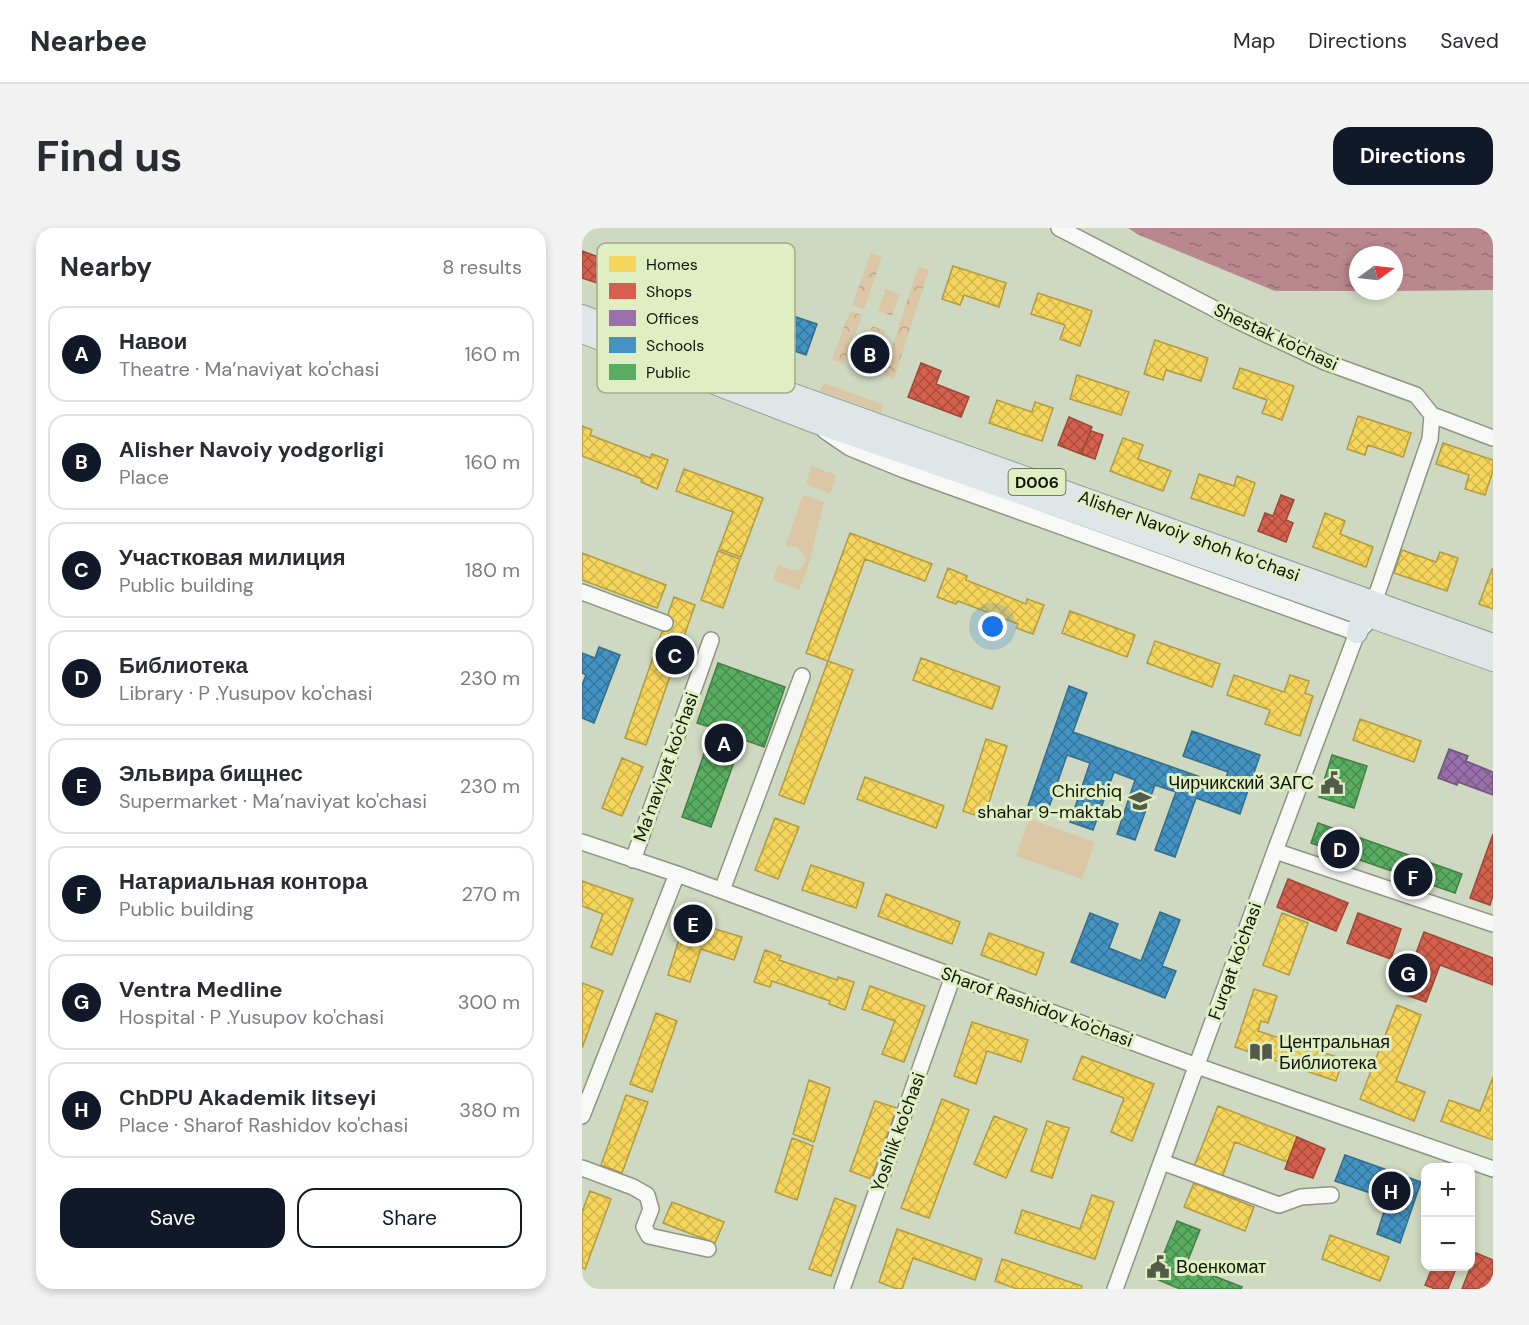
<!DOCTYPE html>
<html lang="en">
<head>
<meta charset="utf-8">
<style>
  :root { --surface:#fff; --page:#f2f2f3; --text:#2b2b33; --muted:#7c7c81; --line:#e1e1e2; --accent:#111827 }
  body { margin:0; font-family:"DM Sans",sans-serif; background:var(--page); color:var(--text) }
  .controls { position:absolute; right:18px; bottom:18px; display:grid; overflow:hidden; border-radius:12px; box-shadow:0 3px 9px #0003 }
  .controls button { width:54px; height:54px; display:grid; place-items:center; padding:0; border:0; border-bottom:2px solid var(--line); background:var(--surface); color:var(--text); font:30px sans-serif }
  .compass { position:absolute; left:767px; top:18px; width:54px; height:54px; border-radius:50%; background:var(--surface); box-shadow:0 3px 9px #0003; rotate:75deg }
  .you { position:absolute; left:411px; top:399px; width:21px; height:21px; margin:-15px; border:4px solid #fff; border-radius:50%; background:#1a73e8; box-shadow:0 0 0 9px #1a73e833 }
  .badge { display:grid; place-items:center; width:39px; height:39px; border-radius:50%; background:var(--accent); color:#fff; font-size:20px; font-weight:700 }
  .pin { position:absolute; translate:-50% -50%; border:3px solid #fff; box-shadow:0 2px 6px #0006 }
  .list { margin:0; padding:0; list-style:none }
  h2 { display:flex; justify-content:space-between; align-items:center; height:78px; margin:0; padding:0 24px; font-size:26px }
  h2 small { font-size:20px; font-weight:400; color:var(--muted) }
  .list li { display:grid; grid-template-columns:39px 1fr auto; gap:18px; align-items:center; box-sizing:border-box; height:96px; margin:0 12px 12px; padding:0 12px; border:2px solid var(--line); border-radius:18px }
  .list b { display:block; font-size:22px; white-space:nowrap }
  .list p { margin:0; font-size:20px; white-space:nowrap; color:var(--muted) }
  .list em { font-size:20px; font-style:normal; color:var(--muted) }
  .actions { display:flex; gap:12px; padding:18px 24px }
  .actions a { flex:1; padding:14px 0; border:2px solid var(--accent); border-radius:18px; text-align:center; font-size:21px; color:var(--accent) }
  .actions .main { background:var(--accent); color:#fff }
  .map { position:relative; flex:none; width:911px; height:1061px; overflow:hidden; border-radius:18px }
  header { display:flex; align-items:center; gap:36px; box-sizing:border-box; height:84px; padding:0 30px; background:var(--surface); border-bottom:2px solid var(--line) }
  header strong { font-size:28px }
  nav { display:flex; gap:33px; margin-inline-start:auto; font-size:21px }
  .intro { display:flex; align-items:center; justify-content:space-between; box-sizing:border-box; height:144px; padding:0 36px }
  h1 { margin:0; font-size:42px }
  .button { padding:15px 27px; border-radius:18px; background:var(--accent); color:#fff; font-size:21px; font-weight:700 }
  main { display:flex; gap:36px; padding:0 36px }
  aside { flex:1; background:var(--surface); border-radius:18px; box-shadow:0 3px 9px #0003 }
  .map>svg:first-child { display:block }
  .green { fill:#dbc6a5 }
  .forest { fill:url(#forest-crowns) }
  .water { fill:url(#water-ripples) }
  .homes { fill:url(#homes-cross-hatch); stroke:#b19c42; stroke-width:1.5 }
  .shops { fill:url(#shops-cross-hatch); stroke:#9b4a38; stroke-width:1.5 }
  .offices { fill:url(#offices-cross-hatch); stroke:#70557a; stroke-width:1.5 }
  .schools { fill:url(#schools-cross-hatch); stroke:#346e8b; stroke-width:1.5 }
  .public { fill:url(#public-cross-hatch); stroke:#448046; stroke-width:1.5 }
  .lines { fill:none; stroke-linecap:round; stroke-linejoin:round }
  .minor-casing { stroke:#8f9584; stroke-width:18 }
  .major-casing { stroke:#909f9b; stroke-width:22 }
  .minor { stroke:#f8f9f6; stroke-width:15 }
  .major { stroke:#dfe6e7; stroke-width:20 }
  .labels { text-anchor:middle; stroke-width:6; stroke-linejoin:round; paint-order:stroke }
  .shield { fill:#dfefc3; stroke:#4f573f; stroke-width:1.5 }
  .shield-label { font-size:16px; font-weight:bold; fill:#111607 }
  .street-label { font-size:18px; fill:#111607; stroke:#dfefc3 }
  .poi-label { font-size:18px; fill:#111607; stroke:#dfefc3; text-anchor:end }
  .key { fill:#dfefc3; stroke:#a1ae8b; stroke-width:1.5 }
  .key-label { font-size:16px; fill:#111607 }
</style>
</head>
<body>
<header>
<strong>Nearbee</strong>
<nav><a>Map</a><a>Directions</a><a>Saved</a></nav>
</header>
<div class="intro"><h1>Find us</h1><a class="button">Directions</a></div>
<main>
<aside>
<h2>Nearby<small>8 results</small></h2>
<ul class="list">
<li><span class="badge">A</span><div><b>Навои</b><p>Theatre · Ma’naviyat ko'chasi</p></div><em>160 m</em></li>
<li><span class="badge">B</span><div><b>Alisher Navoiy yodgorligi</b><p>Place</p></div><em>160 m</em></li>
<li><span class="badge">C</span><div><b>Участковая милиция</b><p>Public building</p></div><em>180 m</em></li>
<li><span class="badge">D</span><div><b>Библиотека</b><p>Library · P .Yusupov ko'chasi</p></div><em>230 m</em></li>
<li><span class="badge">E</span><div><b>Эльвира бищнес</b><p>Supermarket · Ma’naviyat ko'chasi</p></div><em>230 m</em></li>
<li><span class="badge">F</span><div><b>Натариальная контора</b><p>Public building</p></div><em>270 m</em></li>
<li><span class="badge">G</span><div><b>Ventra Medline</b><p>Hospital · P .Yusupov ko'chasi</p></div><em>300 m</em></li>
<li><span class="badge">H</span><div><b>ChDPU Akademik litseyi</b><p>Place · Sharof Rashidov ko'chasi</p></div><em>380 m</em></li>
</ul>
<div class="actions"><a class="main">Save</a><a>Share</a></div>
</aside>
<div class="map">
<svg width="911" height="1061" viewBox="0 0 911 1061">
  <defs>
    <pattern id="forest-crowns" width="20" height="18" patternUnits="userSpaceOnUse" patternTransform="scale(1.5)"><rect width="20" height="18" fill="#dbc6a5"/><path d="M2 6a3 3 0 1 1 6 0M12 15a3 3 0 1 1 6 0" fill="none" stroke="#bba98d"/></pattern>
    <pattern id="water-ripples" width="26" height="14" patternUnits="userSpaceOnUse" patternTransform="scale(1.5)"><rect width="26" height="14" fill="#b9888e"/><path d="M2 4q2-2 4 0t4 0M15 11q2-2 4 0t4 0" fill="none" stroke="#956e72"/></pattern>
    <pattern id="homes-cross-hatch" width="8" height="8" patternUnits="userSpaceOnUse" patternTransform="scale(1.5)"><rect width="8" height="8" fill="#f6d55c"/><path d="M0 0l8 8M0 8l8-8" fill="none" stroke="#d2b64e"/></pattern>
    <pattern id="shops-cross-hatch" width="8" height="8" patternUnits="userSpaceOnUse" patternTransform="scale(1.5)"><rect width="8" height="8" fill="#d6604d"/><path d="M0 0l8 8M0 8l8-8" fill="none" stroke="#ac4e3e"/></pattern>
    <pattern id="offices-cross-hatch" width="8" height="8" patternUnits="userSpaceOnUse" patternTransform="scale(1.5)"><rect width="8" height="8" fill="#9970ab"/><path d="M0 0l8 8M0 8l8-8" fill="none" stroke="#7b5b89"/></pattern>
    <pattern id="schools-cross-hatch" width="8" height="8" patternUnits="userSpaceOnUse" patternTransform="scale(1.5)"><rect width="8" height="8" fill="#4393c3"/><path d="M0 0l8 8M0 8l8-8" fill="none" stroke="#37779c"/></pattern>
    <pattern id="public-cross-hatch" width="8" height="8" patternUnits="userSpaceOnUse" patternTransform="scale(1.5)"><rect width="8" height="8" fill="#5aae61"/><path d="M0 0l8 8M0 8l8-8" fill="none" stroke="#498d4e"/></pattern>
  </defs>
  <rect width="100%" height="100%" fill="#cfd8c0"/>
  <!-- green -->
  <path class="green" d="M242,155L302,177L299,185L238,163Z
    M229,238L254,247L248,266L224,256Z
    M221,267L242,274L227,335L217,362L191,352L197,335L200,338L213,343L218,341L224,333L222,326L214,318L203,319Z
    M447,591L513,614L500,651L434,628Z"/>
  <!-- forest -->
  <path class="forest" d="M289,25L300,29L282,81L270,77Z
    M336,39L347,42L312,151L301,147Z
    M304,61L318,66L310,88L296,83Z
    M268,83L280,87L262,136L250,132Z
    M290,98L304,103L296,125L283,120Z"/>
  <!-- water -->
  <path class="water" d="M546,0H911V62L812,63V27H776V63H693L557,7Z"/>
  <!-- homes -->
  <path class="homes" d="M371,38L424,55L417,79L382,67L378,77L360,71Z
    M456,65L510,83L498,118L478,111L483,97L449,86Z
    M573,112L626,130L619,153L584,142L581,152L562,146Z
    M658,140L712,158L700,192L680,185L685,172L651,160Z
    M495,147L547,164L539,187L488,171Z
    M415,172L450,184L453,174L471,180L460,213L407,195Z
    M776,188L829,205L821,229L786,217L783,227L765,221Z
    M0,198L10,202L8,207L68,230L70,226L86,232L75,261L59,254L60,251L0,228Z
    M541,210L561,217L556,231L589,243L581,263L528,243Z
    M861,215L911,232V243L903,267L883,261L887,247L854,236Z
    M102,241L181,270L159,329L137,321L151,284L94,263Z
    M617,246L652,258L655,248L673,255L662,288L609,270Z
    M743,285L763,293L758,306L791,319L784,339L731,319Z
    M268,305L350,336L343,353L283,331L246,433L224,425Z
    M820,322L854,334L858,324L876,330L865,363L812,345Z
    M136,323L158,331L141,380L119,372Z
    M0,325L84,357L75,380L0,352Z
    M366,340L385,348L384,352L444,376L445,371L462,377L451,406L434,400L436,396L376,373L374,376L355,369Z
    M910,341H911V381L897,376Z
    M92,369L113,377L64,517L43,510Z
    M488,383L553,407L545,429L480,405Z
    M573,413L638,436L630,459L565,435Z
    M339,430L418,459L410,481L331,452Z
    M246,433L271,442L222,576L197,567Z
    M652,447L702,464L708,447L727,453L723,465L731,468L718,508L683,496L688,482L645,467Z
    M778,491L839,513L832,534L771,512Z
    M404,511L425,518L402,590L381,583Z
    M40,530L61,539L40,588L20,580Z
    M283,549L362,578L354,600L275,571Z
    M193,590L217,599L196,651L173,642Z
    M229,637L282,655L274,680L220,662Z
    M0,653L51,671L30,727L9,719L21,686L0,678Z
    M304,666L378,694L370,716L296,688Z
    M700,685L726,695L707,747L681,737Z
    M103,692L160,709L152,732L119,721L108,754L86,747Z
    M407,705L462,725L454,747L399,727Z
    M183,722L199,728L197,732L255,752L256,749L272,754L263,782L247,776L248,773L190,753L188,759L172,754Z
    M0,755L21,763L0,820Z
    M288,758L343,778L322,834L300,826L313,793L280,781Z
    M672,761L695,768L686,795L679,793L676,803L761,831L754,853L653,819Z
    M815,777L839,787L814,853L843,864L832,893L778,871Z
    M74,785L95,793L70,864L48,856Z
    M390,794L446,812L439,834L405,823L394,856L372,848Z
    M500,828L572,856L550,913L529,904L542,870L491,851Z
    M911,849V912L859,893L867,872L898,883Z
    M227,852L248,860L232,914L211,906Z
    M44,867L66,874L40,945L19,937Z
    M360,871L387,882L347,990L319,980Z
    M293,873L315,880L289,951L268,943Z
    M636,878L715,909L705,934L653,914L639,952L611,941Z
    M412,888L445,901L424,950L392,936Z
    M465,893L487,900L470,950L449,943Z
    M210,910L231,918L215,972L193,964Z
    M612,955L672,979L663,1003L602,979Z
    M8,963L29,971L3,1041L0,1040V984Z
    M510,967L532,974L513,1031L433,1005L440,982L498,1001Z
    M253,970L274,978L249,1048L227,1041Z
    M90,974L142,994L133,1015L81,995Z
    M315,1001L400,1031L393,1052L331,1030L320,1061H315L297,1054Z
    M748,1007L807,1029L798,1053L740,1031Z
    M420,1031L500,1058L499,1061H435L413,1053Z"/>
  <!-- shops -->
  <path class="shops" d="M0,23L41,38L33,61L0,50Z
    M339,135L359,143L354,156L387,169L379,189L326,169Z
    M487,189L510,199L499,226L476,217Z
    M509,203L521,207L513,231L499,226Z
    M699,267L712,272L704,292L711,295L704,314L676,303L683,285L691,288Z
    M911,606V667L908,677L888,670Z
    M706,651L766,675L754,703L695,679Z
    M776,685L819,701L809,731L765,715Z
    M842,704L911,730V757L858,737L844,774L819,765Z
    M715,909L743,921L731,950L703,941Z
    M894,1025L911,1032V1061H880Z
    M851,1038H875L866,1061H853L843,1057Z"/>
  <!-- offices -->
  <path class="offices" d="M867,521L886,528L884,533L911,544V567L876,554L875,557L856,550Z"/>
  <!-- schools -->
  <path class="schools" d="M131,59L171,73L173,67L201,77L199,84L235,96L224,127L120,90Z
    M17,419L38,427L12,495L0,490V457L4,447L0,445V425L13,430Z
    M487,458L505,465L491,504L641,557L646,544L601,528L610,503L678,527L658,586L614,570L593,629L573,622L594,564L573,557L553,612L535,606L553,552L532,544L511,602L488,594L508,535L485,527L465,585L446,578Z
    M578,684L598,692L580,738L594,743L583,770L489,734L508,685L536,696L527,720L559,733Z
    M763,927L839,954L818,1015L795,1006L806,971L753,953Z"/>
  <!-- public -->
  <path class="public" d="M136,435L203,459L182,519L160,511L129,599L100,589L131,500L115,495Z
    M750,527L785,538L772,580L737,569Z
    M736,595L880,646L873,665L729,615Z
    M595,993L618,1002L604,1037L660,1059L659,1061H598L572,1050Z"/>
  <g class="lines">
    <!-- minor casing -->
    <g class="minor-casing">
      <path id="minor" d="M477,0L654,92L743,134L834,167L850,187L911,210
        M243,203L268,220L322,242L775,405
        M0,364L83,395
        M0,614L95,646L615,838L911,941
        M693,623L911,696
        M51,632L129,412
        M140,662L220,448
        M0,888L95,646
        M580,934L697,977L719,969L749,967
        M0,940L51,959L65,967L69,981L62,999L67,1008L126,1021
        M260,1061L371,748
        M533,1061L693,623L775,405L783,397L787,389L848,211L850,187"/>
    </g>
    <!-- major casing -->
    <g class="major-casing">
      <path id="major" d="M0,87L167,150L911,416
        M0,105L228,193L474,278L911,433
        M775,405L780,386"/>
    </g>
    <!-- minor -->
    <use href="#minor" class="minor"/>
    <!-- major -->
    <use href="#major" class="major"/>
  </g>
  <!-- icons -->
  <defs>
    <g id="civic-bare" transform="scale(1.8)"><path d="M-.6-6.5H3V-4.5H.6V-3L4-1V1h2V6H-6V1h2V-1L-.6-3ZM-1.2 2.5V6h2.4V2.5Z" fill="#545a48" stroke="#dfefc3" stroke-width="2.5" paint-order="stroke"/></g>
    <g id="school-bare" transform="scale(1.8)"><path d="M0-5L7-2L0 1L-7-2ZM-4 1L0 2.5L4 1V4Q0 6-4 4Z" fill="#545a48" stroke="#dfefc3" stroke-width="2.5" paint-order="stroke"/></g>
    <g id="library-bare" transform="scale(1.8)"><path d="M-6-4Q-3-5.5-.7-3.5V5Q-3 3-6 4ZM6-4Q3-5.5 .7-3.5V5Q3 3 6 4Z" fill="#545a48" stroke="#dfefc3" stroke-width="2.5" paint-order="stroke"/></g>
  </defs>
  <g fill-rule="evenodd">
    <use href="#civic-bare" x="750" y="555"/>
    <use href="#school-bare" x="558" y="573"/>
    <use href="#library-bare" x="679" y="824"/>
    <use href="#civic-bare" x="576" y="1039"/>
  </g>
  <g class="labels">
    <!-- shield labels -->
    <rect class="shield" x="426.5" y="241" width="57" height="26" rx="4.5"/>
    <g class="shield-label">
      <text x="455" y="260">D006</text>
    </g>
    <!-- street labels -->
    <g class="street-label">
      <text transform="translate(694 109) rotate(25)" y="6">Shestak ko'chasi</text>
      <text transform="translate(607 308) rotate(20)" y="6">Alisher Navoiy shoh koʻchasi</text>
      <text transform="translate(84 539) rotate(-70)" y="6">Ma’naviyat ko'chasi</text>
      <text transform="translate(653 733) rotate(-70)" y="6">Furqat ko'chasi</text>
      <text transform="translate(455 779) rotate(20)" y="6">Sharof Rashidov ko'chasi</text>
      <text transform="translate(316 904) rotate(-70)" y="6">Yoshlik ko'chasi</text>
    </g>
    <!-- poi labels -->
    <g class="poi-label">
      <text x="732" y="561">Чирчикский ЗАГС</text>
      <text x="540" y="569">Chirchiq<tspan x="540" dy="21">shahar 9-maktab</tspan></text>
      <text x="697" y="820" text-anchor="start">Центральная<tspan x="697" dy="21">Библиотека</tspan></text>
      <text x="594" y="1045" text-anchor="start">Военкомат</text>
    </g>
  </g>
  <!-- legend -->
  <rect x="15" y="15" width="198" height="150" rx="9" class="key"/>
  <rect x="27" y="28" width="27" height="16" fill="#f6d55c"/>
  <rect x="27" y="55" width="27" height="16" fill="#d6604d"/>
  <rect x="27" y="82" width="27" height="16" fill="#9970ab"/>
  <rect x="27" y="109" width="27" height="16" fill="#4393c3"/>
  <rect x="27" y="136" width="27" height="16" fill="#5aae61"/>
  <g class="key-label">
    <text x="64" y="42">Homes</text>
    <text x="64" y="69">Shops</text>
    <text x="64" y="96">Offices</text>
    <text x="64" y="123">Schools</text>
    <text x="64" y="150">Public</text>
  </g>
</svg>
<div class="controls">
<button>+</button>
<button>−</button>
</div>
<svg class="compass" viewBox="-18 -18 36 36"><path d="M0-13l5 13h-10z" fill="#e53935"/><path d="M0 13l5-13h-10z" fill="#7c7c81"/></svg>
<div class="you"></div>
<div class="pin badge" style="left:142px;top:515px">A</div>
<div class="pin badge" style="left:288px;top:126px">B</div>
<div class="pin badge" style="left:93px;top:427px">C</div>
<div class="pin badge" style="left:758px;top:621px">D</div>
<div class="pin badge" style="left:111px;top:696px">E</div>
<div class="pin badge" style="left:831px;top:649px">F</div>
<div class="pin badge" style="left:826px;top:745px">G</div>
<div class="pin badge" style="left:809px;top:963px">H</div>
</div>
</main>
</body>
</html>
